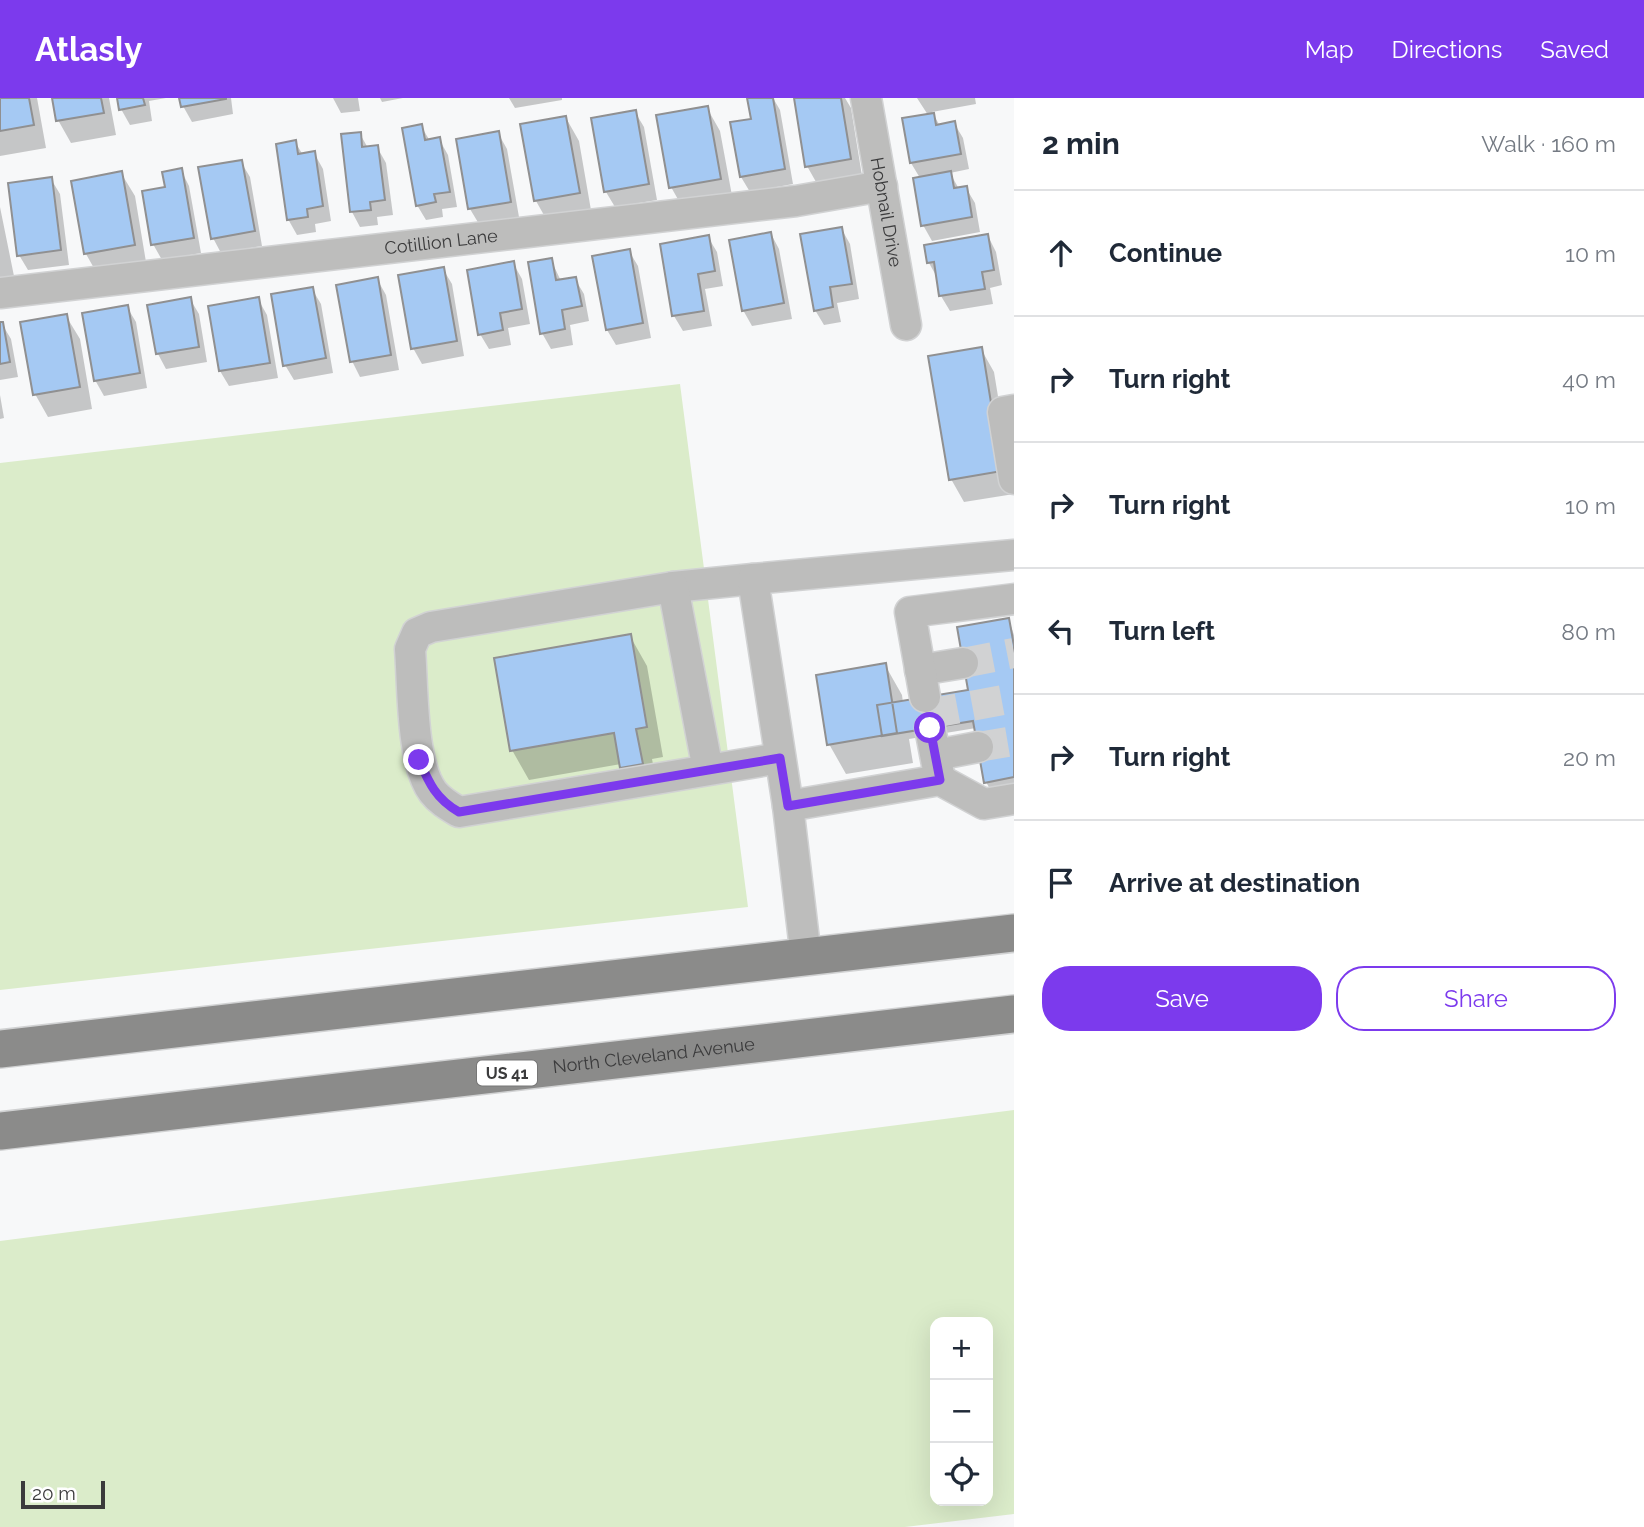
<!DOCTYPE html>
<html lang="en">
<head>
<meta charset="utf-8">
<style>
  :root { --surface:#fff; --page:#f6f6f7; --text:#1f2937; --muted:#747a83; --line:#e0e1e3; --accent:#7c3aed }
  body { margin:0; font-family:Raleway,sans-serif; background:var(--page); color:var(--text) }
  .controls { position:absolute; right:21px; bottom:21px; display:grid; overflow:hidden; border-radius:14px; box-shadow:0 7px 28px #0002 }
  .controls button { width:63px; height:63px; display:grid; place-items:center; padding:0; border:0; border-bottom:2px solid var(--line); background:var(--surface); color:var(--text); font:35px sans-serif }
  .scale { position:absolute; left:21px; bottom:18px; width:84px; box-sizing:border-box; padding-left:7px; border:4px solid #3b3b3c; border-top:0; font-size:19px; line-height:24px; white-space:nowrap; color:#3b3b3c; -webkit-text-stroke:5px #fff; paint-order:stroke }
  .stop { position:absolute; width:21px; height:21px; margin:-16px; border:5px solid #7c3aed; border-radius:50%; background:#fff }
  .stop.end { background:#7c3aed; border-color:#fff; box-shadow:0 2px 7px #0008 }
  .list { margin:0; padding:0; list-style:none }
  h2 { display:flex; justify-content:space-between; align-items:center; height:91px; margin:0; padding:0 28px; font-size:30px }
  h2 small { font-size:23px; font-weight:400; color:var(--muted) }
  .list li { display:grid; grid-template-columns:46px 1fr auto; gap:21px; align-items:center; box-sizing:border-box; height:126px; padding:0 28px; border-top:2px solid var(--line) }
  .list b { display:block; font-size:26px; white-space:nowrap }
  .list em { font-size:23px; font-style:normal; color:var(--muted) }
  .actions { display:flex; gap:14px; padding:21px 28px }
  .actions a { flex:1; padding:16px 0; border:2px solid var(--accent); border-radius:28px; text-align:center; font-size:24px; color:var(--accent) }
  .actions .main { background:var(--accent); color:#fff }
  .icon { flex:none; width:38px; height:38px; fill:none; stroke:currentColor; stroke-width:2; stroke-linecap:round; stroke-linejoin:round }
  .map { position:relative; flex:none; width:1014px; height:1429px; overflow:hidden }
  header { display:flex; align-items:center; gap:42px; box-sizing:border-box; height:98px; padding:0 35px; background:var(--accent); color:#fff }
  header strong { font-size:33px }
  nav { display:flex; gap:38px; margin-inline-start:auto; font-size:24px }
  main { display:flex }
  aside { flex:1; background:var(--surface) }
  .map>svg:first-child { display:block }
  .green { fill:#dbecca; fill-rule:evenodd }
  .shadow { fill:#0003 }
  .building { fill:#a5c9f3; stroke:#909091; stroke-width:2 }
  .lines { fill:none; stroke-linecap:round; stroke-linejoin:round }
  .minor-tunnel { stroke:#d1d2d3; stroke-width:30; stroke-dasharray:30 15; stroke-linecap:butt }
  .minor-casing { stroke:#d1d2d3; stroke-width:33 }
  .major-casing { stroke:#d1d2d3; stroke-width:40 }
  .minor { stroke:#bdbdbc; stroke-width:30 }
  .major { stroke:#8b8b8a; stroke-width:37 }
  .route { stroke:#7c3aed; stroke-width:9 }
  .labels { text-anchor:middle; stroke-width:5; stroke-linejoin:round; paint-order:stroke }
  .shield { fill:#fff; stroke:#767676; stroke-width:2 }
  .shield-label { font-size:16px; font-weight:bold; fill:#3b3b3c }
  .street-label { font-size:18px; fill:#3b3b3c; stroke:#fff }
</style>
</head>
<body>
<header>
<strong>Atlasly</strong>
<nav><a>Map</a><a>Directions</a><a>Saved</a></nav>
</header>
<main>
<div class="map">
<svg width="1014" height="1429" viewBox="0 0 1014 1429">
  <rect width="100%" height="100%" fill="#f7f8f9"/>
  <!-- green -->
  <path class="green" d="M680,286L748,809L0,892V365Z
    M1014,1012V1416L905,1429H0V1143ZM988,1224V1403H935V1224Z"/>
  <!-- shadow -->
  <path class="shadow" d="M0,0H37L46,50L0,58Z
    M54,0H109L116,37L71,45L58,22Z
    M119,0H166L149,3L152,23L130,27L121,11Z
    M181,0H231L233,16L192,24L183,8Z
    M333,0H358L360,13L341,15Z
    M380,0H403L382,4Z
    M509,0H562V2L515,10Z
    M773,0L780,12L793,86L750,94L741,79L753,22Z
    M796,0H845L851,10L863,84L820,91L807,68Z
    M917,0H975L976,6L932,14L940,28L954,25L963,40L969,71L950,75L959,91L966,90L975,105L980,134L932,143L923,127L920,80L911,65L928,17Z
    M707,10L720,33L733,103L684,112L671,89Z
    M635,14L644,29L657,102L615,109L606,94Z
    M566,20L579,43L592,118L549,126L536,103Z
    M421,28L430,43L439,41L448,57L457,109L442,111L443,119L426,122L417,107Z
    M498,35L507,51L519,119L479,126L470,111L458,42Z
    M360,36L368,50L377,49L386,65L393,117L377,119L378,127L360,129L352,114Z
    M295,44L303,57L314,55L323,71L331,123L315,126L316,134L297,137L288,121Z
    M241,64L250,79L262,148L221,155L213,140Z
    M181,72L189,88L201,155L162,162L153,146L167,90Z
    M121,75L135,98L147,170L99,179L86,156L73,84Z
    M51,81L60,96L69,167L28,172L19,157Z
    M0,109L15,183L0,186Z
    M841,130L850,146L859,201L837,205L841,224L824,227L815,212Z
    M771,136L779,151L792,221L752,228L743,212Z
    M988,138L996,154L1002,187L990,190L993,206L950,213L941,198L938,181L929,165L926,148Z
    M708,139L717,154L723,188L705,191L712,228L683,233L674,218L662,147Z
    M629,153L638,168L651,240L616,247L607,232Z
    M551,162L561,183L575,181L584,196L589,223L570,227L573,247L551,251L542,235Z
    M513,165L522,181L530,226L508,230L511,247L489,251L480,236Z
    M443,171L452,186L464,258L422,266L413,250Z
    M377,181L386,197L399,272L360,279L352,263Z
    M312,191L321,206L333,275L294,282L285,267Z
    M190,201L199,216L207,264L166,271L158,256Z
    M258,201L267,217L278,280L229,288L220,273L210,209Z
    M127,209L136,224L147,290L104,298L95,282Z
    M66,218L80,241L92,311L48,319L35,296Z
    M0,226H2L11,241L18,279L0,282Z
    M981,251L994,274L1014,396L964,404L951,381Z
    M0,297L4,320L0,321Z
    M1009,522L1014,537V687L990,691L986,684L976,630L909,641L913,665L846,676L829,646L885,567L902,597L903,605L970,593Z
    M630,538L647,568L663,659L652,661L659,696L639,699L621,666L529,682L512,652Z"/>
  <!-- building -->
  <path class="building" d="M0,0H29L34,27L0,33Z
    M52,0H101L104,15L56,23Z
    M117,0H143L145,7L119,12Z
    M179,0H226V1L181,9Z
    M747,0H773L785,71L740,79L730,24L751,21Z
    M794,0H841L851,61L805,69Z
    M708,8L721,81L669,90L656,17Z
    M636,12L649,86L604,94L591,20Z
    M934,15L936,27L955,23L961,56L910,65L902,20Z
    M566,18L580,95L534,103L520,26Z
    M422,26L425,42L440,39L450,94L434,96L436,104L416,108L402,30Z
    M499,33L511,104L468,111L456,41Z
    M361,34L362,49L378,47L385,102L370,104L371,112L350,114L341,36Z
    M296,42L298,56L315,53L323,108L307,111L308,119L287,122L276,46Z
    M242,62L255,133L211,141L198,69Z
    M182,70L194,140L151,147L142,93L165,89L162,74Z
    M122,73L135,147L84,156L71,83Z
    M951,73L954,90L967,88L972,119L921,128L913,80Z
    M52,79L61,152L17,158L8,85Z
    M842,129L852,186L830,189L833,209L814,213L800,136Z
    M771,134L784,205L742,213L729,142Z
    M988,136L994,172L982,174L985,191L939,198L934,164L927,165L924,147Z
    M709,137L715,173L698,176L704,213L672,218L660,146Z
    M630,151L643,225L606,232L592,158Z
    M552,160L556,182L576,179L582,208L562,212L565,231L540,236L528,164Z
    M514,163L522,211L500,215L503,232L478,237L467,172Z
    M444,169L457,243L411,251L398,177Z
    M378,179L391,257L350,264L336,187Z
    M313,189L326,260L283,268L271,196Z
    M191,199L199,249L156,256L147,207Z
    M259,199L270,265L219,273L208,208Z
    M128,207L140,275L94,283L82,215Z
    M67,216L80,289L33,297L20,224Z
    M0,224H3L10,264L0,266Z
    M982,249L1002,373L949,382L928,258Z
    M1009,520L1014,548V679L984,685L973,623L882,638L877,607L968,592L957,529Z
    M631,536L647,629L636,631L643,666L620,670L614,635L510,653L494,560Z
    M886,565L897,635L827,647L816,577Z"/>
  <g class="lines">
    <!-- minor-tunnel -->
    <path class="minor-tunnel" d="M963,565L1014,555
      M928,616L1014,600
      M978,649L1014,643"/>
    <!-- minor casing -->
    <g class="minor-casing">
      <g id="minor">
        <path id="s1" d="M866,0L906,227"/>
        <path id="s2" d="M0,195L796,103L882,88"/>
        <path d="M1014,312L1003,314L1014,381"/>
        <path d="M673,489L753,481"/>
        <path d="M920,572L963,565"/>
        <path d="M925,599L910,514L1014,501"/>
        <path d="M930,630L940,682"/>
        <path d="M936,657L978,649"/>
        <path d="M708,672L673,489L431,529L417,535L410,551C413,588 411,665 433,694C440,703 449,708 459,714L780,660"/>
        <path d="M788,708L940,682L984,706L1014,701"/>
        <path d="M806,859L788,708L753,481L1014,457"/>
      </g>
    </g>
    <!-- major casing -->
    <g class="major-casing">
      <g id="major">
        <path d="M0,951L1014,835"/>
        <path id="s3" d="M0,1033L1014,916"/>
      </g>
    </g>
    <!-- minor -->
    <use href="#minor" class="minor"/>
    <!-- major -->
    <use href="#major" class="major"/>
  </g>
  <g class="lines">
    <!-- route -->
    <path class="route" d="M419,662C429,685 436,701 459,714L780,660L788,708L940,682L930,630"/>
  </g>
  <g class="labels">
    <!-- shield labels -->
    <rect class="shield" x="477" y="962.5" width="60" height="25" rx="5"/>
    <g class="shield-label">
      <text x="507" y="981">US 41</text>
    </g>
    <!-- street labels -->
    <g class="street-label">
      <text dy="6" stroke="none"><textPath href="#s1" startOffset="116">Hobnail Drive</textPath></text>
      <text dy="6" stroke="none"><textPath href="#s2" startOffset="444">Cotillion Lane</textPath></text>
      <text dy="6" stroke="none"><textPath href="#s3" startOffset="658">North Cleveland Avenue</textPath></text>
    </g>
  </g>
</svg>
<div class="controls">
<button>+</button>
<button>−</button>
<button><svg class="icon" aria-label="locate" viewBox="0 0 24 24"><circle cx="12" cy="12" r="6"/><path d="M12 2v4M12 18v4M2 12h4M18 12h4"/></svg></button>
</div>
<div class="scale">20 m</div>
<div class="stop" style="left:930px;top:630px"></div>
<div class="stop end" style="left:419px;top:662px"></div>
</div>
<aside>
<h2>2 min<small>Walk · 160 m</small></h2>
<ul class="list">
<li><svg class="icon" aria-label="ahead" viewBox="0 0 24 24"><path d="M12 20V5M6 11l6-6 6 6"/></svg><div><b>Continue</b></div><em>10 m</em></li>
<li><svg class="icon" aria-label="right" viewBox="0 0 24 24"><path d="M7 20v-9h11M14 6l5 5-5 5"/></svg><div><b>Turn right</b></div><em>40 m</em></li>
<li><svg class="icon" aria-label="right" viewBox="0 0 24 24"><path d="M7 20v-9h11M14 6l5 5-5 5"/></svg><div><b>Turn right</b></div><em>10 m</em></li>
<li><svg class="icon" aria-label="left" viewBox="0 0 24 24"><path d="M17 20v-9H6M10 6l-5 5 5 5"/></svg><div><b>Turn left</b></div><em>80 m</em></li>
<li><svg class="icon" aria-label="right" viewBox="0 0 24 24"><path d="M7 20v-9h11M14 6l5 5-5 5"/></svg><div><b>Turn right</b></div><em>20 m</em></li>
<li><svg class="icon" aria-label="arrive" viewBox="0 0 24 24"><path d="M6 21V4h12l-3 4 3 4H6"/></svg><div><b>Arrive at destination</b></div></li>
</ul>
<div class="actions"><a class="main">Save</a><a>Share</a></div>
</aside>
</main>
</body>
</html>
